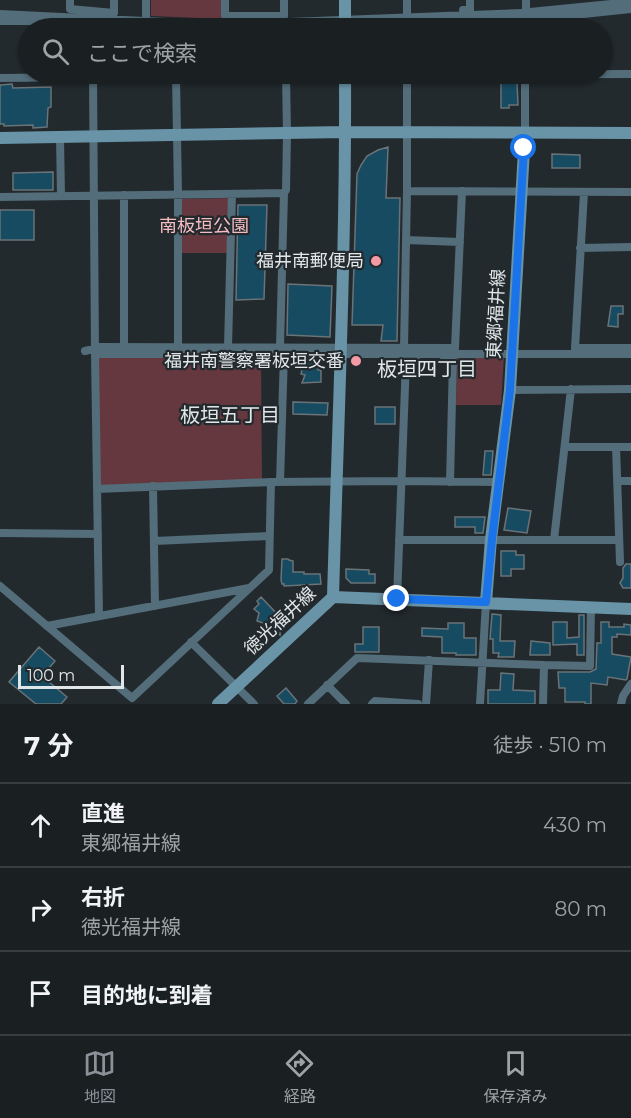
<!DOCTYPE html>
<html lang="ja">
<head>
<meta charset="utf-8">
<style>
  :root { --surface:#1a2022; --page:#272d2f; --text:#f1f3f6; --muted:#9fa3a5; --line:#383e40; --accent:#8c9099 }
  body { margin:0; font-family:Montserrat,"Noto Sans JP",sans-serif; background:var(--page); color:var(--text) }
  .scale { position:absolute; left:18px; bottom:15px; width:106px; box-sizing:border-box; padding-left:6px; border:3px solid #e1e6e8; border-top:0; font-size:16px; line-height:21px; white-space:nowrap; color:#e1e6e8; -webkit-text-stroke:4px #222a2e; paint-order:stroke }
  .stop { position:absolute; width:18px; height:18px; margin:-14px; border:4px solid #1a73e8; border-radius:50%; background:#fff }
  .stop.end { background:#1a73e8; border-color:#fff; box-shadow:0 2px 6px #0008 }
  .list { margin:0; padding:0; list-style:none }
  h2 { display:flex; justify-content:space-between; align-items:center; height:78px; margin:0; padding:0 24px; font-size:26px }
  h2 small { font-size:20px; font-weight:400; color:var(--muted) }
  .list li { display:grid; grid-template-columns:39px 1fr auto; gap:18px; align-items:center; box-sizing:border-box; height:84px; padding:0 24px; border-top:2px solid var(--line) }
  .list b { display:block; font-size:22px; white-space:nowrap }
  .list p { margin:0; font-size:20px; white-space:nowrap; color:var(--muted) }
  .list em { font-size:20px; font-style:normal; color:var(--muted) }
  .icon { flex:none; width:33px; height:33px; fill:none; stroke:currentColor; stroke-width:2; stroke-linecap:round; stroke-linejoin:round }
  .map { position:relative; flex:none; width:631px; height:704px; overflow:hidden }
  .search { position:absolute; background:var(--surface); box-shadow:0 2px 4px #0004; left:18px; right:18px; top:18px; height:66px; display:flex; align-items:center; gap:15px; box-sizing:border-box; padding:0 21px; border-radius:33px; color:var(--muted); font-size:22px }
  .sheet { height:330px; background:var(--surface) }
  nav { display:flex; justify-content:space-around; align-items:center; box-sizing:border-box; height:84px; border-top:2px solid var(--line); background:var(--surface); font-size:16px; color:var(--muted) }
  nav a { display:grid; justify-items:center; gap:3px }
  nav .on { color:var(--accent) }
  .map>svg:first-child { display:block }
  .green { fill:#64383e }
  .building { fill:#174b61; stroke:#6a7378; stroke-width:1.5 }
  .lines { fill:none; stroke-linecap:round; stroke-linejoin:round }
  .street { stroke:#536d7a; stroke-width:8 }
  .secondary { stroke:#6993a7; stroke-width:12 }
  .route { stroke:#1a73e8; stroke-width:8 }
  .poi-dot { fill:#f49aa6; stroke:#222a2e; stroke-width:2 }
  .labels { text-anchor:middle; stroke-width:4.5; stroke-linejoin:round; paint-order:stroke }
  .park-label { font-size:18px; fill:#f5bcc2; stroke:#222a2e }
  .poi-label { font-size:18px; fill:#e1e6e8; stroke:#222a2e; text-anchor:end }
  .street-label { font-size:18px; fill:#e1e6e8; stroke:#222a2e }
  .neighbourhood-label { font-size:20px; fill:#e1e6e8; stroke:#222a2e }
</style>
</head>
<body>
<div class="map">
<svg width="631" height="704" viewBox="0 0 631 704">
  <rect width="100%" height="100%" fill="#222a2e"/>
  <!-- green -->
  <path class="green" d="M151,0H221V19L151,16Z
    M229,198L228,253H180V199Z
    M504,356L501,405H456L457,357Z
    M95,357L261,358L262,482L97,489Z"/>
  <!-- building -->
  <path class="building" d="M292,74H331V83H312V81H292Z
    M501,82H517L518,105H509V108H501Z
    M12,84L13,88L51,87V107L48,108L47,127L33,128V125L4,126V124H0V85Z
    M388,147L386,198H400L397,341H381L383,325H352L357,174L361,165L367,156L378,150Z
    M552,154L580,155V168H552Z
    M53,172V190H13V173Z
    M238,205H267L264,299L236,300Z
    M0,210H34V240H0Z
    M288,284L332,286L330,337L287,335Z
    M611,306H623V314H618V327L608,326Z
    M304,360H318V370H321V382L302,383L305,375L301,374Z
    M293,402L328,403L327,415L293,414Z
    M375,407H395V424H375Z
    M485,451H493L491,475H483Z
    M508,508L531,511L527,533L504,530Z
    M455,517H485L483,533H475V527H455Z
    M501,551H516V555H524V569H511V576H501Z
    M282,559H288L289,560L293,561V572H304V574H320L321,584L284,586V584H282L281,580Z
    M626,564H631V588H623L620,583L623,578V568Z
    M346,569L369,570V574H375V583H351L346,578Z
    M261,597L282,619L280,635L266,624L257,621L259,613L254,609L259,604L257,601Z
    M492,614L501,615L500,641H515L514,657H498L499,653H493V639H490Z
    M579,615H584V655H577V644L553,645V622H567V638L579,637Z
    M601,622H609V627H624V624L631,625V635L617,634V637H612V654L631,657L627,679L626,680L608,677L607,685L591,683V704H585V702H565V688H559L558,672H590L596,669L597,643H601Z
    M448,623H464V638H476V655H456V653H442V637L422,636V628L448,629Z
    M363,627H379V652H355V644H363Z
    M531,641L550,643V655H530Z
    M39,647L55,661L42,676L67,697L61,704H36L9,682Z
    M501,673L514,674L513,690L535,691V704H488V690H500Z
    M286,688L297,701L295,704H284L277,696Z"/>
  <g class="lines">
    <!-- street -->
    <path class="street" d="M70,0V9L114,13V0
      M146,0V21
      M225,0V16H284V0
      M407,0V21
      M463,10H470V0
      M530,12L631,2
      M0,14L186,23H218L289,22L522,13
      M93,18V28
      M0,21H55V28
      M407,26L526,20L631,9
      M126,28L129,26L180,28
      M526,28V0
      M93,74L95,354L99,616
      M126,74V77L286,74
      M407,75L631,74
      M176,76L178,194V347
      M0,78L93,77
      M93,78L126,77
      M525,133V74
      M60,137L61,196
      M407,191L631,192
      M584,192L575,348H631
      M284,193L286,190L287,134L286,74
      M0,197L284,193L280,347
      M406,240L460,242
      M580,248L631,247
      M124,347V195
      M228,347L232,194
      M404,348L407,191V74
      M85,351L101,347L455,348L462,191
      M95,354H507
      M517,354H631
      M444,360H453L450,482
      M510,390L631,389
      M565,447H631
      M616,447L620,562
      M617,481H631
      M280,482L284,354
      M153,486L155,606
      M97,489L271,482L401,481L498,482
      M0,533L98,534
      M399,540H619
      M554,540L571,389
      M154,541L269,536
      M0,586L132,698L269,570L271,482
      M397,599L406,360H416
      M47,626L249,588
      M191,642L254,704
      M544,665L590,666L591,607
      M327,685L346,704
      M308,704L357,658L544,665L543,704
      M372,704L375,701L418,704
      M426,704L429,660
      M480,704L486,602
      M621,704L623,696L631,684"/>
    <!-- secondary -->
    <path class="secondary" d="M345,0V28
      M0,138L345,132L631,133
      M333,597C338,423 346,248 345,74
      M486,602L491,539L510,390L525,133
      M218,704L333,597L631,609"/>
  </g>
  <g class="lines">
    <!-- route -->
    <path class="route" d="M397,599L486,602L492,539L510,390L524,148"/>
  </g>
  <!-- markers -->
  <g class="poi-dot">
    <circle cx="376" cy="261" r="6"/>
    <circle cx="356" cy="361" r="6"/>
  </g>
  <g class="labels">
    <!-- park labels -->
    <g class="park-label">
      <text x="204" y="232">南板垣公園</text>
    </g>
    <!-- poi labels -->
    <g class="poi-label">
      <text x="364" y="267">福井南郵便局</text>
      <text x="344" y="367">福井南警察署板垣交番</text>
    </g>
    <!-- street labels -->
    <g class="street-label">
      <text transform="translate(496 314) rotate(-87)" y="6">東郷福井線</text>
      <text transform="translate(280 621) rotate(-43)" y="6">徳光福井線</text>
    </g>
    <!-- neighbourhood labels -->
    <g class="neighbourhood-label">
      <text x="427" y="376">板垣四丁目</text>
      <text x="230" y="422">板垣五丁目</text>
    </g>
  </g>
</svg>
<div class="scale">100 m</div>
<div class="stop" style="left:524px;top:148px"></div>
<div class="stop end" style="left:397px;top:599px"></div>
<div class="search"><svg class="icon" aria-label="search" viewBox="0 0 24 24"><circle cx="10" cy="10" r="6"/><path d="M15 15l6 6"/></svg>ここで検索</div>
</div>
<section class="sheet">
<h2>7 分<small>徒歩 · 510 m</small></h2>
<ul class="list">
<li><svg class="icon" aria-label="ahead" viewBox="0 0 24 24"><path d="M12 20V5M6 11l6-6 6 6"/></svg><div><b>直進</b><p>東郷福井線</p></div><em>430 m</em></li>
<li><svg class="icon" aria-label="right" viewBox="0 0 24 24"><path d="M7 20v-9h11M14 6l5 5-5 5"/></svg><div><b>右折</b><p>徳光福井線</p></div><em>80 m</em></li>
<li><svg class="icon" aria-label="arrive" viewBox="0 0 24 24"><path d="M6 21V4h12l-3 4 3 4H6"/></svg><div><b>目的地に到着</b></div></li>
</ul>
</section>
<nav>
<a class="on"><svg class="icon" aria-label="map" viewBox="0 0 24 24"><path d="M3 6l6-2 6 2 6-2v14l-6 2-6-2-6 2zM9 4v14M15 6v14"/></svg>地図</a>
<a><svg class="icon" aria-label="directions" viewBox="0 0 24 24"><path d="M12 3l9 9-9 9-9-9zM9 14v-3h6M13 9l2 2-2 2"/></svg>経路</a>
<a><svg class="icon" aria-label="saved" viewBox="0 0 24 24"><path d="M7 4h10v16l-5-4-5 4z"/></svg>保存済み</a>
</nav>
</body>
</html>
